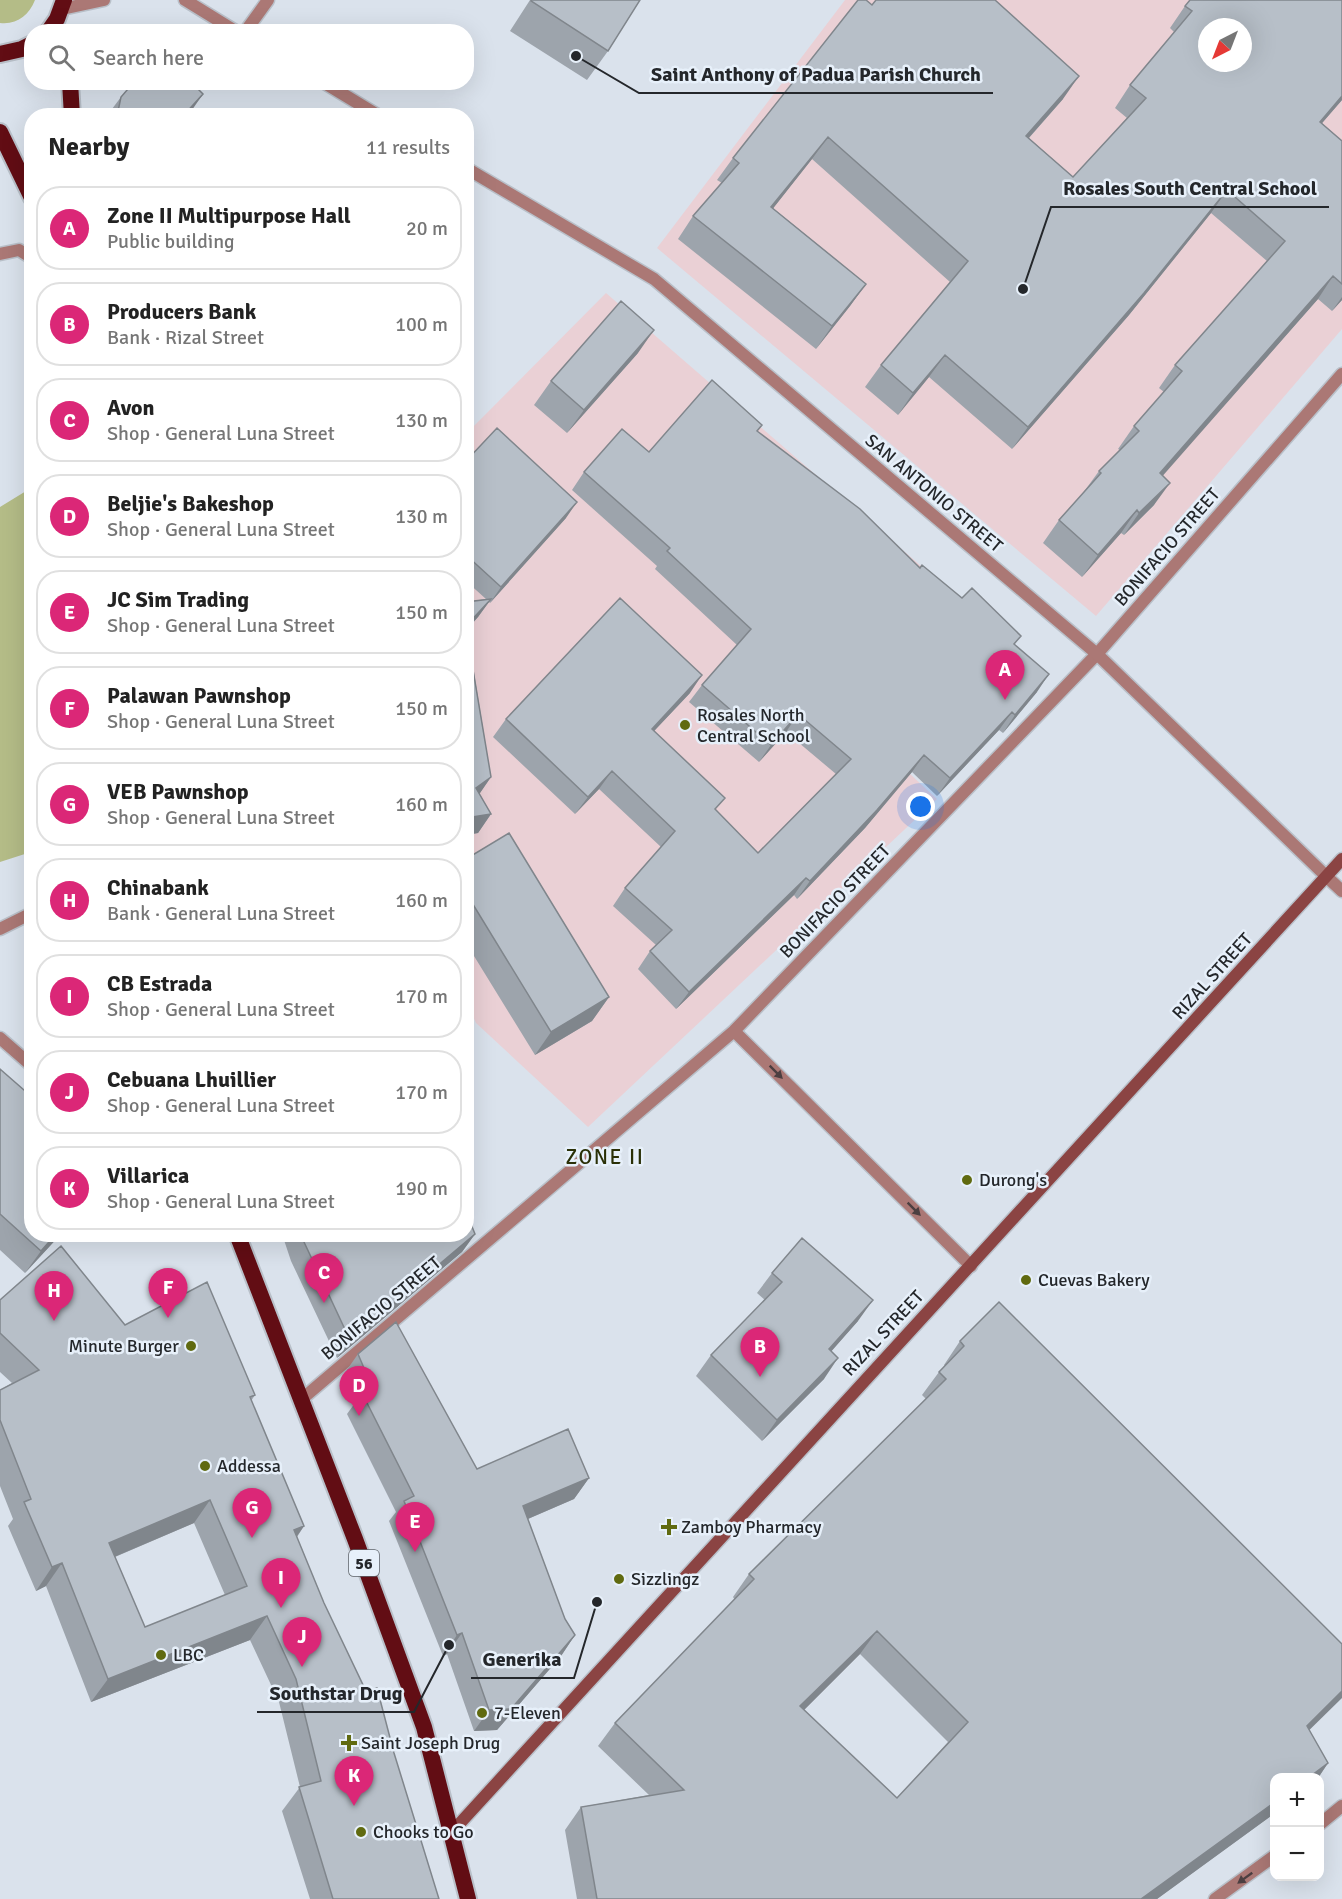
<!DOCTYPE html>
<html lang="en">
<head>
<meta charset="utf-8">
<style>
  :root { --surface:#fff; --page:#f2f2f2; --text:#222; --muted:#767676; --line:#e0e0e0; --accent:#db2777 }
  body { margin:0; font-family:Signika,sans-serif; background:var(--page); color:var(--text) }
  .controls { position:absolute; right:18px; bottom:18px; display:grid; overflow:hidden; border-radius:12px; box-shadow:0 6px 24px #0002 }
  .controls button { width:54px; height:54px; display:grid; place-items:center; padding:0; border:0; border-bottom:2px solid var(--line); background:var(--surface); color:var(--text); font:30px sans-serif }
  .compass { position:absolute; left:1198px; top:18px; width:54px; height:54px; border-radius:50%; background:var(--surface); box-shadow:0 6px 24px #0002; rotate:222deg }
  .you { position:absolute; left:921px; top:807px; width:21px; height:21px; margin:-15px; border:4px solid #fff; border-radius:50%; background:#1a73e8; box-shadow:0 0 0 9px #1a73e833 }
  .badge { display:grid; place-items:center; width:39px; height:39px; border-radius:50%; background:var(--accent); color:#fff; font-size:20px; font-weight:700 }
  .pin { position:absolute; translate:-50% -50px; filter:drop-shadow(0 2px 3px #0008) }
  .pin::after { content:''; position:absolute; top:32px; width:21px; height:18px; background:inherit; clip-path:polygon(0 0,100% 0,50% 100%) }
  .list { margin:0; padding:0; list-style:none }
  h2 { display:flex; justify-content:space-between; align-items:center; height:78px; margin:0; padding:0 24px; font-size:26px }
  h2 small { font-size:20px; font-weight:400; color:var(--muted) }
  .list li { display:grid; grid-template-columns:39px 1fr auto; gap:18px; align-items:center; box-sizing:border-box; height:84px; margin:0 12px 12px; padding:0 12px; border:2px solid var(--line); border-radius:24px }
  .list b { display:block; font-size:22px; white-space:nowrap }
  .list p { margin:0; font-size:20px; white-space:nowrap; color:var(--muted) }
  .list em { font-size:20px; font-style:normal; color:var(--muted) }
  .icon { flex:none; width:33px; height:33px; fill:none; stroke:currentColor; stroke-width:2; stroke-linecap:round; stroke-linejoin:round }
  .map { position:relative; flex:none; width:1342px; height:1899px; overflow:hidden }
  .search { position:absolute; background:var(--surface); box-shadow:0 6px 24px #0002; left:24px; top:24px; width:450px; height:66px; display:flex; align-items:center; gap:15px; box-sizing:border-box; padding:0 21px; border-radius:24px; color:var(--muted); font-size:22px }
  .panel { position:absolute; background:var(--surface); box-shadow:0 6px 24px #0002; left:24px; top:108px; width:450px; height:1134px; border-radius:24px }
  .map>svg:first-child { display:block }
  .education { fill:#ead0d5; fill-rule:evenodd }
  .green { fill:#b4bc87 }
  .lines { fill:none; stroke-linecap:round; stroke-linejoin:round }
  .service-casing { stroke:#b9c0c9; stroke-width:15 }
  .minor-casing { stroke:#b9c0c9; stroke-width:15 }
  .tertiary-casing { stroke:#b9c0c9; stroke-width:15 }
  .secondary-casing { stroke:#b9c0c9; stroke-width:15 }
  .trunk-casing { stroke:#b9c0c9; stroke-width:20 }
  .service { stroke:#ab7875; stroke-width:12 }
  .minor { stroke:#ab7875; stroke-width:12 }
  .tertiary { stroke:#ab7875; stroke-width:12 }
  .secondary { stroke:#8b4443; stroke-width:12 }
  .trunk { stroke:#620d14; stroke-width:16 }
  .wall { fill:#9da4ac; fill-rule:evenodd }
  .shaded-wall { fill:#80868c }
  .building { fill:#b7bfc8; stroke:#80868c; stroke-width:1.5; fill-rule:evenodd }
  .oneway { fill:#4c3f41 }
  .poi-dot { fill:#606a10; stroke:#e7f0fa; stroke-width:2 }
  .labels { text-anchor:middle; stroke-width:5; stroke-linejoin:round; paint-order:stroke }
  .shield { fill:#e7f0fa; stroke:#5e6369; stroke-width:1.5 }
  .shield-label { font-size:16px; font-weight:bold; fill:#24272b }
  .street-label { font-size:18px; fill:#24272b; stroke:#e7f0fa }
  .poi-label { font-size:18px; fill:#24272b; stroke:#e7f0fa; text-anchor:start }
  .quarter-label { font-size:21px; letter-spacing:1.5px; fill:#2a3007; stroke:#e7f0fa }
  .leader { fill:none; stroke:#24272b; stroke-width:2 }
  .callout-dot { fill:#24272b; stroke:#e7f0fa; stroke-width:2 }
  .callout-label { font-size:20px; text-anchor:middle; font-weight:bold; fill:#24272b; stroke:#e7f0fa; stroke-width:5; stroke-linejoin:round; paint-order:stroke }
</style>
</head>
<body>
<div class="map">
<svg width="1342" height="1899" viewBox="0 0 1342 1899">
  <rect width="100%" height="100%" fill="#dae2ec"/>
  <!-- education -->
  <path class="education" d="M845,0H1342V329L1096,616L657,248ZM1207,27H1243V63H1207Z
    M606,293L1018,650L882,748L937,799L588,1127L476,1023L467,1003L466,434Z"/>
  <!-- green -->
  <path class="green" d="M0,0H35C29,15 17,25 0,23Z
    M31,488V852L0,862V507Z"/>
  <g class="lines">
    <!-- service casing -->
    <g class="service-casing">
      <path id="service" d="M0,254L19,250L32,258"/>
    </g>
    <!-- minor casing -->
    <g class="minor-casing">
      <path id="minor" d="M245,32L268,0
        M1327,877L1342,891
        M0,929L32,913
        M734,1031L971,1266
        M0,1038L32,1066
        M302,1399L734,1031L1097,654L1342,374
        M1320,1824L1342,1806
        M1215,1899L1274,1856"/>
    </g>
    <!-- tertiary casing -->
    <g class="tertiary-casing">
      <path id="tertiary" d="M185,0L237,32
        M62,9L104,0
        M323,82L379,116
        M466,168L654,279L1097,654L1327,877"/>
    </g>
    <!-- secondary casing -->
    <g class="secondary-casing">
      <path id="secondary" d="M451,1833L1342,859"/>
    </g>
    <!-- trunk casing -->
    <g class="trunk-casing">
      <path id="trunk" d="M48,32L57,19L64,0
        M0,54L22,49L32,44
        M70,82L72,116
        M0,132L32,198
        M237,1234L355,1539L424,1727L468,1899"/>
    </g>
    <!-- service -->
    <use href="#service" class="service"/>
    <!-- minor -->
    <use href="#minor" class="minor"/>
    <!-- tertiary -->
    <use href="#tertiary" class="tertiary"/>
    <!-- secondary -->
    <use href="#secondary" class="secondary"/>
    <!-- trunk -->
    <use href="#trunk" class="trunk"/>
  </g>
  <!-- wall -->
  <path class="wall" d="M530,0H640L608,51L587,80L510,31Z
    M1342,0V100L1322,123L1342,141V300L1332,311L1318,299L1162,475L1154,505L1124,535L1121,533L1082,577L1043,543L1059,520L1083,493L1099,471L1120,450L1118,449L1134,426L1164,392L1159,388L1175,365L1267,261L1211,213L1129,315L1012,449L929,377L898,415L865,387L881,365L950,282L812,159L773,208L866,284L850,306L816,349L678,239L693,216L722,183L717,180L733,158L872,5L1063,99L1029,138L1073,177L1127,118L1115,108L1130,85L1174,32L1170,28L1185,6Z
    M121,97L192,110L187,116H109V113Z
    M638,353L567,433L534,405L551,381Z
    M758,432L920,568L1015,645L1037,692L1003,733L999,730L937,796L912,772L865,828L797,899L794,895L676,1009L638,969L650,951L656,945L613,906L625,888L661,847L599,789L575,814L493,737L506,719L690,693L654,731L716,810L758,853L836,774L786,732L759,762L689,702L702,685L737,645L655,569L657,566L572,490L584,472L649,452Z
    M466,461L566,518L490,603L489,602L478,617L467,630L491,777L479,794L491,814L478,833L466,835V602L486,599L466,581Z
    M466,859L609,997L592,1021L535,1055L466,943Z
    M0,1069L61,1234L25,1273L0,1250Z
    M282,1234H475L462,1252L337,1358L291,1261Z
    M772,1273L858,1321L831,1351L824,1379L762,1441L696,1376L711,1355L765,1300L757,1293Z
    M0,1300L125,1325L255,1395L251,1401L304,1526L297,1537L324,1603L394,1753L439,1899H310L282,1811L300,1787L279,1702L250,1640L91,1702L46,1586L36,1591L8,1526L13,1519L0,1486V1390L12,1383L0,1372ZM194,1523L225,1595L145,1627L115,1557Z
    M960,1341L1309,1731L1328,1763L1318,1778H1275V1813L1157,1899H577L565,1830L581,1807L649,1795L598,1746L615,1723L735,1600L733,1597L749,1574L926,1399L922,1395L939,1372L945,1366L944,1365ZM860,1654L948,1742L897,1798L804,1710Z
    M358,1354L477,1469L589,1478L574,1499L528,1519L565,1619L575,1635L561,1656L497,1730L474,1731L447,1654L443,1656L389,1521L396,1512L347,1414L355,1403L344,1374Z"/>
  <!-- shaded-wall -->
  <path class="shaded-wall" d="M1079,76L1063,99L1011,158L1026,136Z
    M203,94L192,110L187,116H183Z
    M1342,96V100L1304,144L1320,122Z
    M828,137L812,159L756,230L771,207Z
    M1227,190L1211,213L1129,315L1012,449L1028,427Z
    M1333,276L1318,299L1145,496L1160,473Z
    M866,284L850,306L816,349L832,326Z
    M1342,297V300L1332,311Z
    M654,330L638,353L567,433L584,410Z
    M945,355L929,377L898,415L913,393Z
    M1170,483L1154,505L1124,535L1139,513Z
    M577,502L566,518L490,603L501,587Z
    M1137,510L1121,533L1082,577L1098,555Z
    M491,599L478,617L466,630V626Z
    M1049,674L1037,692L1003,733L1015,715Z
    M702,675L690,693L639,747L652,729Z
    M1012,712L999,730L937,796L950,778Z
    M798,714L786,732L759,762L771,745Z
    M924,755L912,772L865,828L797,899L810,881Z
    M612,771L599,789L575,814L588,797Z
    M491,777L478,796L476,788Z
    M491,814L478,833L466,835V818Z
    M806,878L794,895L676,1009L689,992Z
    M609,997L592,1021L535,1055L551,1032Z
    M56,1234H61L25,1273L41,1251Z
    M475,1234L462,1252L337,1358L350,1340Z
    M873,1300L858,1321L815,1370L829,1349Z
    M838,1358L824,1379L762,1441L777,1420Z
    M589,1478L574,1499L509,1527L523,1506Z
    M210,1500L194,1523L93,1566L109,1543Z
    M304,1526L288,1549L294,1530Z
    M62,1563L46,1586L36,1591L52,1567Z
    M267,1616L250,1640L91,1702L108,1679Z
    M877,1631L860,1654L784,1730L800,1706Z
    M462,1633L447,1654L443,1656L457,1635Z
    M575,1635L561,1656L497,1730L474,1731L489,1710Z
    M1342,1691V1698L1290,1749L1307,1726Z
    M1328,1763L1318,1778H1308Z
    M1275,1802V1813L1157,1899H1141Z"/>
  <!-- building -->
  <path class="building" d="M532,0H640L608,51L531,1Z
    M858,0H866L872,5L876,0H995L1079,76L1026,136L1073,177L1146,98L1130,85L1192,11L1185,6L1190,0H1342V96L1320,122L1342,141V284L1333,276L1160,473L1170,483L1139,513L1137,510L1098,555L1059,520L1101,473L1099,471L1139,431L1134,426L1182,371L1175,365L1285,241L1227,190L1144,293L1028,427L945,355L913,393L881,365L968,261L828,137L771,207L866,284L832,326L693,216L739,163L733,158ZM1207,27H1243V63H1207Z
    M134,82H191L203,94L183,116H117L121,97Z
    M621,301L654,330L584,410L551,381Z
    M712,380L762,425L757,431L860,509L920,568L922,565L962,598L972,588L1021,636L1014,644L1049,674L1015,715L1012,712L950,778L924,755L877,810L810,881L806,878L689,992L650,951L672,930L625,888L675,831L612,771L588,797L506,719L620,598L702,675L652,729L725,798L715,809L758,853L851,759L798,714L771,745L702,685L751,629L667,551L670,548L584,472L622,429L649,452Z
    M497,428L577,502L501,587L466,555V461Z
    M491,599L466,626V602Z
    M466,628L491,777L476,788L491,814L466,818Z
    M509,833L609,997L551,1032L466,893V859Z
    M0,1069L32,1097V1234H56L41,1251L0,1214Z
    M466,1212L475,1234L350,1340L304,1242L301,1234H466Z
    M802,1238L873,1300L829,1349L838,1358L777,1420L711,1355L782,1282L772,1273Z
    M61,1246L125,1325L207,1282L255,1395L250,1397L304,1526L294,1530L324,1603L366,1691L377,1688L394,1753L439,1899H333L299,1787L321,1781L296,1679L267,1616L108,1679L62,1563L52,1567L24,1502L31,1499L0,1420V1390L39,1370L0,1333V1300ZM210,1500L247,1586L145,1627L109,1543Z
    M999,1302L1342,1644V1691L1307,1726L1328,1763L1308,1778H1275V1802L1141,1899H597L581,1807L684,1790L615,1723L754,1579L749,1574L946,1379L939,1372L964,1346L960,1341ZM877,1631L968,1722L897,1798L800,1706Z
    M396,1322L477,1469L568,1429L589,1478L523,1506L565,1619L575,1635L511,1709L489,1710L462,1633L457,1635L404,1501L414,1496L362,1393L372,1387L358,1354Z"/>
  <!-- one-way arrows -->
  <defs><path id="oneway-solid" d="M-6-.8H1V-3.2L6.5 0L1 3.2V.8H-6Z" transform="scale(1.5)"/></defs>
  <g class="oneway">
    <use href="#oneway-solid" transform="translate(776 1072) rotate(45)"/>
    <use href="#oneway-solid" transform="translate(914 1209) rotate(45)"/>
    <use href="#oneway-solid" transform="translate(1245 1878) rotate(144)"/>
  </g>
  <!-- markers -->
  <g class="poi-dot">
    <circle cx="685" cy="725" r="6"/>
    <circle cx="967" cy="1180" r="6"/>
    <circle cx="1026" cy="1280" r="6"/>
    <circle cx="191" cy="1346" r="6"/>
    <circle cx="205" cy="1466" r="6"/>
    <path d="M666 1518h6v6h6v6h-6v6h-6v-6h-6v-6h6z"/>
    <circle cx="619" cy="1579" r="6"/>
    <circle cx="161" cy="1655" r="6"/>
    <circle cx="482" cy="1713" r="6"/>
    <path d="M346 1734h6v6h6v6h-6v6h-6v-6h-6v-6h6z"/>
    <circle cx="361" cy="1832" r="6"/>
  </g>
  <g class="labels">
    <!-- shield labels -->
    <rect class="shield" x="349" y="1550" width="30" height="26" rx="4.5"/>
    <g class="shield-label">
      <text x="364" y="1569">56</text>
    </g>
    <!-- street labels -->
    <g class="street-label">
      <text transform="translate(934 493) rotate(40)" y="6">SAN ANTONIO STREET</text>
      <text transform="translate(1167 547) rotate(-49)" y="6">BONIFACIO STREET</text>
      <text transform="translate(835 901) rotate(-46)" y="6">BONIFACIO STREET</text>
      <text transform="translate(1212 976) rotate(-48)" y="6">RIZAL STREET</text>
      <text transform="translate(381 1308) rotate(-40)" y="6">BONIFACIO STREET</text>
      <text transform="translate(883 1333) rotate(-47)" y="6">RIZAL STREET</text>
    </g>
    <!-- poi labels -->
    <g class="poi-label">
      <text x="697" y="721">Rosales North<tspan x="697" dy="21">Central School</tspan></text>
      <text x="979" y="1186">Durong's</text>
      <text x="1038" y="1286">Cuevas Bakery</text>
      <text x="179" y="1352" text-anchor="end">Minute Burger</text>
      <text x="217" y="1472">Addessa</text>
      <text x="681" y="1533">Zamboy Pharmacy</text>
      <text x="631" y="1585">Sizzlingz</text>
      <text x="173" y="1661">LBC</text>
      <text x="494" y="1719">7-Eleven</text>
      <text x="361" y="1749">Saint Joseph Drug</text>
      <text x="373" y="1838">Chooks to Go</text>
    </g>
    <!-- quarter labels -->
    <g class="quarter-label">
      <text x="605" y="1164">ZONE II</text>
    </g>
  </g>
  <!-- callouts -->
  <path class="leader" d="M576 56L639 93H993M1023 289L1051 207H1329M597 1602L574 1678H471M449 1645L414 1712H257"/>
  <g class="callout-dot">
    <circle cx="576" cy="56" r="6"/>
    <circle cx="1023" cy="289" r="6"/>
    <circle cx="597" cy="1602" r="6"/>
    <circle cx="449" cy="1645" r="6"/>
  </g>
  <g class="callout-label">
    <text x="816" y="81">Saint Anthony of Padua Parish Church</text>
    <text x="1190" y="195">Rosales South Central School</text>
    <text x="522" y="1666">Generika</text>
    <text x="336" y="1700">Southstar Drug</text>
  </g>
</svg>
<div class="controls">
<button>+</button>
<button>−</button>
</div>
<svg class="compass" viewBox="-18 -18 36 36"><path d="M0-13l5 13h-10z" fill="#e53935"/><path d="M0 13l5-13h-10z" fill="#767676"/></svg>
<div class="you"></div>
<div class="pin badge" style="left:1005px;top:700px">A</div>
<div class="pin badge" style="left:760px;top:1377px">B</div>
<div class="pin badge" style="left:324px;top:1303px">C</div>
<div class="pin badge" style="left:359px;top:1416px">D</div>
<div class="pin badge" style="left:415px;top:1552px">E</div>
<div class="pin badge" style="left:168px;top:1318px">F</div>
<div class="pin badge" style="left:252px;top:1538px">G</div>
<div class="pin badge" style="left:54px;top:1321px">H</div>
<div class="pin badge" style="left:281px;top:1608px">I</div>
<div class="pin badge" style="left:302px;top:1667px">J</div>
<div class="pin badge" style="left:354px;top:1806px">K</div>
<div class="search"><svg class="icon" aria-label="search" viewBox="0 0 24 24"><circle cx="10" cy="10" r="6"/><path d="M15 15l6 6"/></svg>Search here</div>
<section class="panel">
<h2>Nearby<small>11 results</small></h2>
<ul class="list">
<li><span class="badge">A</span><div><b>Zone II Multipurpose Hall</b><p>Public building</p></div><em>20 m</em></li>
<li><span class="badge">B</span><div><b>Producers Bank</b><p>Bank · Rizal Street</p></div><em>100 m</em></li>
<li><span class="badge">C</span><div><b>Avon</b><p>Shop · General Luna Street</p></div><em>130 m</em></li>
<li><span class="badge">D</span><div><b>Beljie's Bakeshop</b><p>Shop · General Luna Street</p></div><em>130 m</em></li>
<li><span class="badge">E</span><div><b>JC Sim Trading</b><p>Shop · General Luna Street</p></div><em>150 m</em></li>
<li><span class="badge">F</span><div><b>Palawan Pawnshop</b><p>Shop · General Luna Street</p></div><em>150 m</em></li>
<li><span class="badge">G</span><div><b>VEB Pawnshop</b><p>Shop · General Luna Street</p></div><em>160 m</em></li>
<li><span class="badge">H</span><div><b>Chinabank</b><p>Bank · General Luna Street</p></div><em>160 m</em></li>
<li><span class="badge">I</span><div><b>CB Estrada</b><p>Shop · General Luna Street</p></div><em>170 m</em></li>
<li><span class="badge">J</span><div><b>Cebuana Lhuillier</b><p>Shop · General Luna Street</p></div><em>170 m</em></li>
<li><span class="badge">K</span><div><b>Villarica</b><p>Shop · General Luna Street</p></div><em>190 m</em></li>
</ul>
</section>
</div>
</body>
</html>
